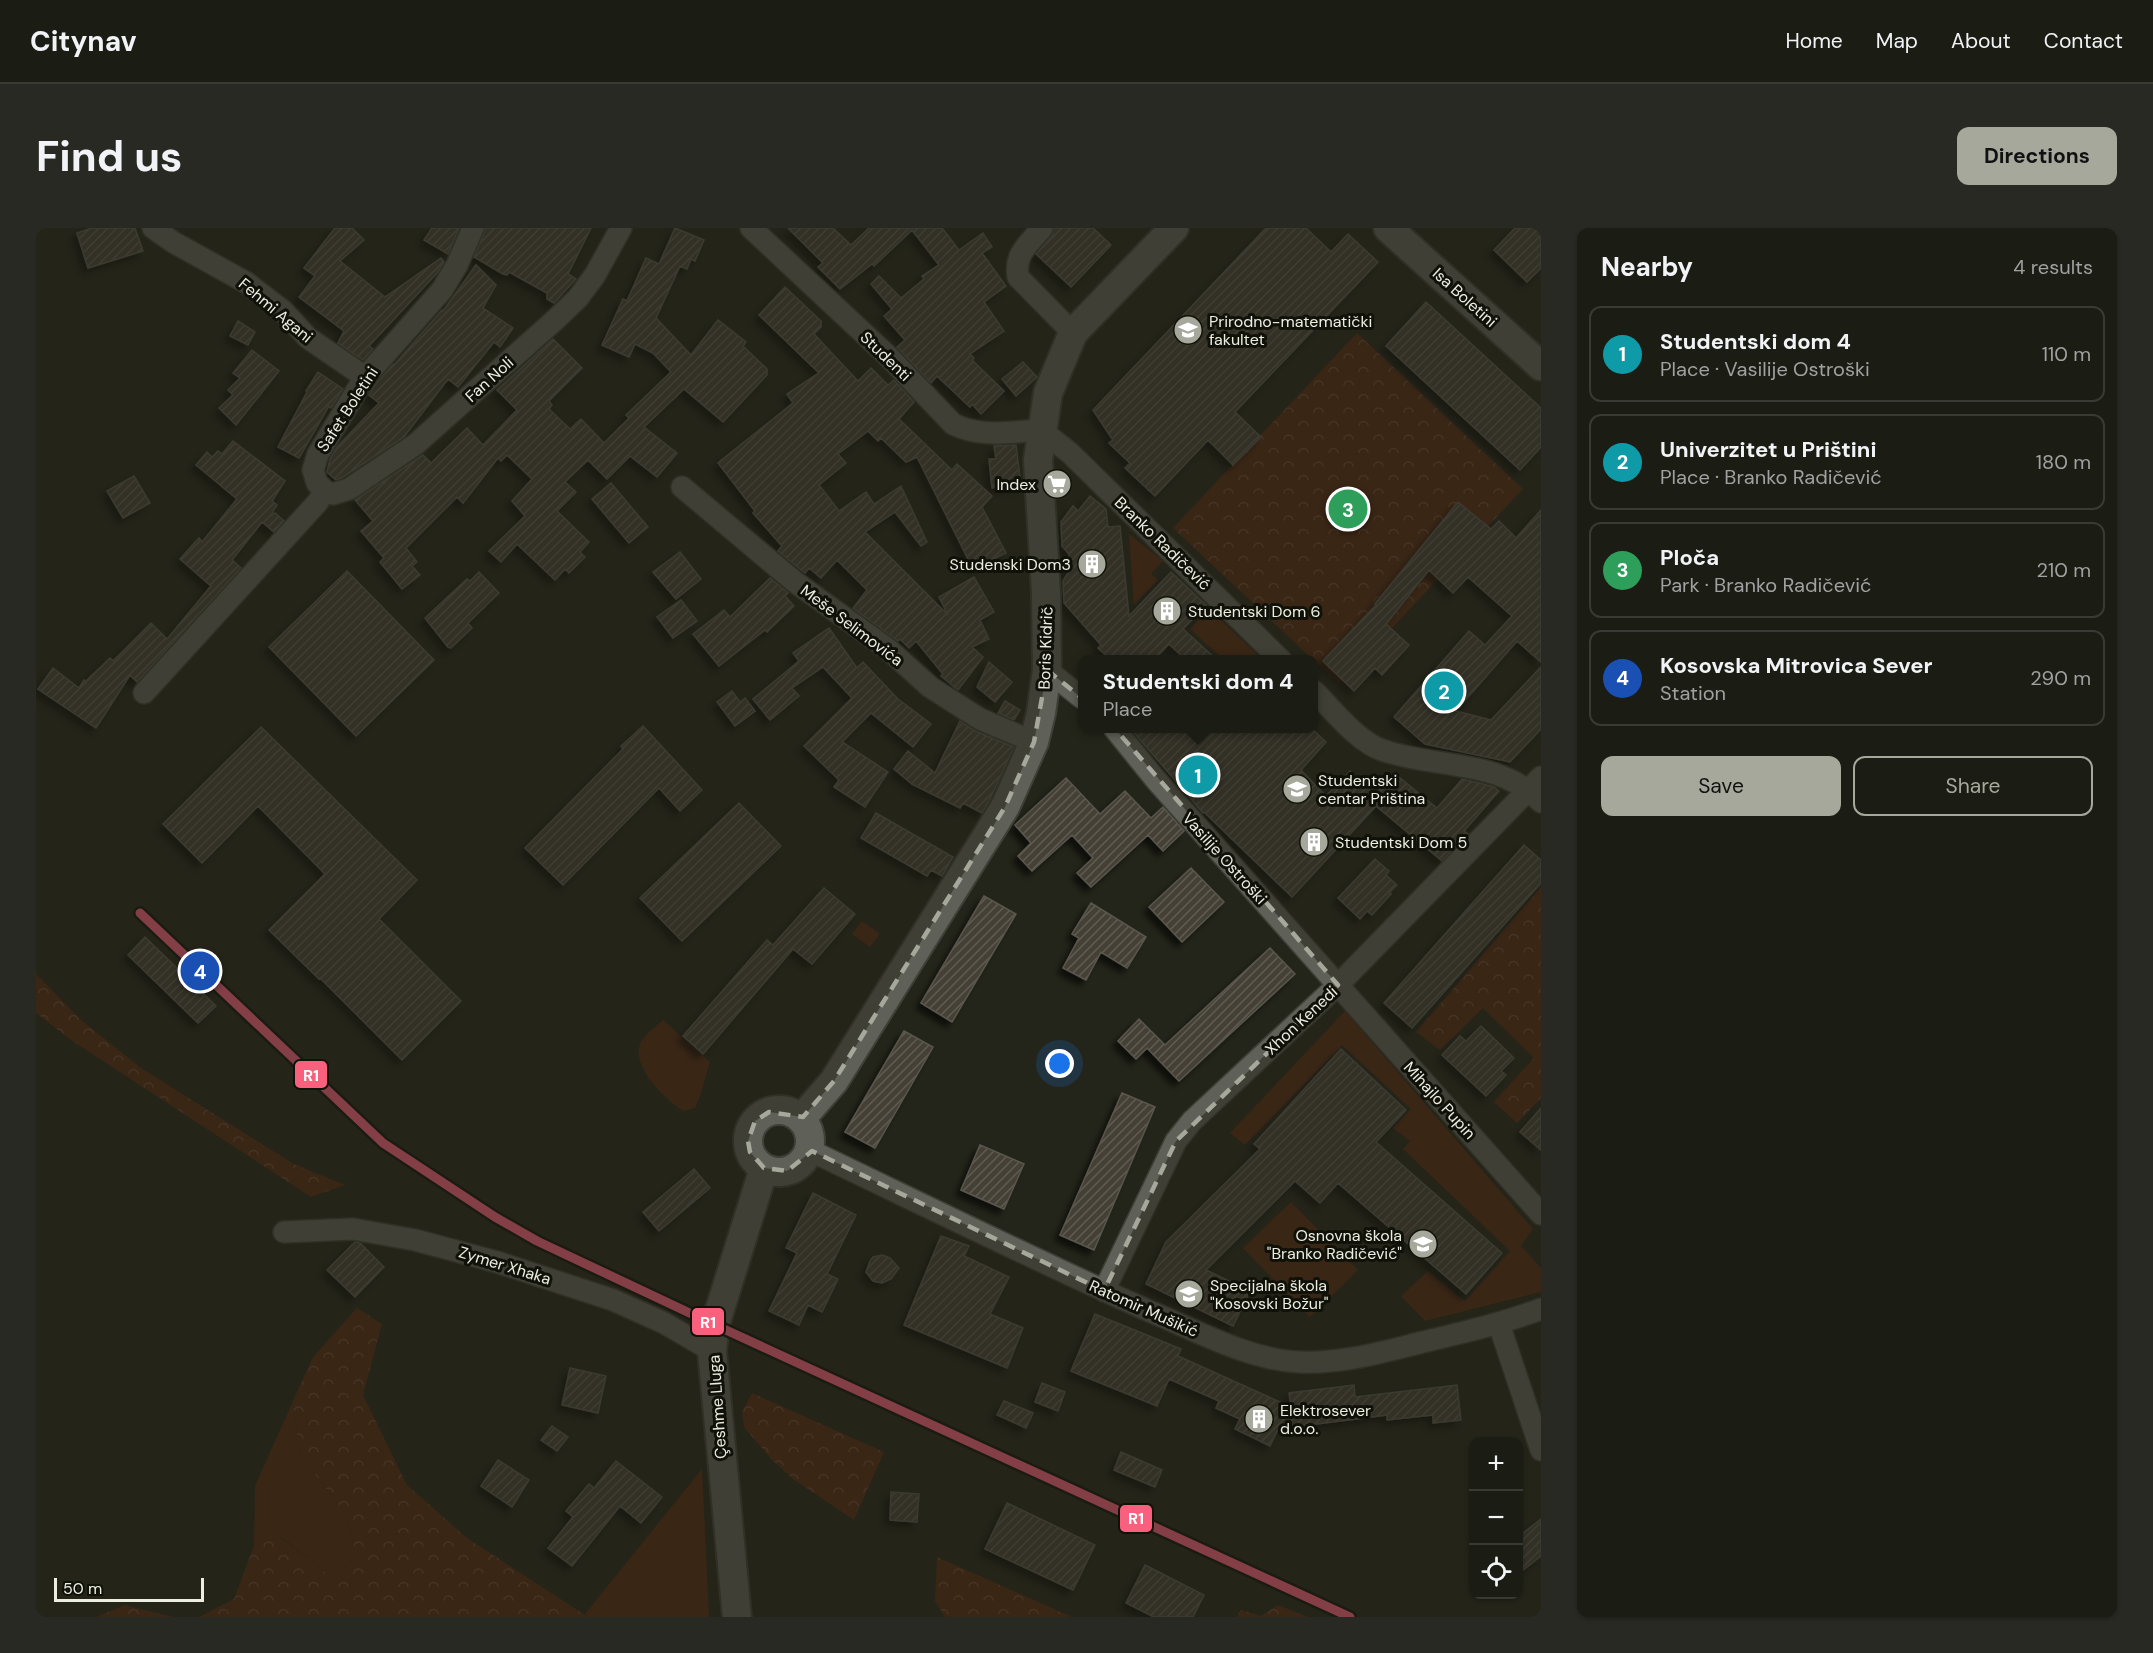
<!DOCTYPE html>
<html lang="en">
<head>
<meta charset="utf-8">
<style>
  :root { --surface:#1b1c14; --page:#282922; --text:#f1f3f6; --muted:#a0a1a0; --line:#393a34; --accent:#a7a89c }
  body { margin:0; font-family:"DM Sans",sans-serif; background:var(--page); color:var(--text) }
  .controls { position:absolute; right:18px; bottom:18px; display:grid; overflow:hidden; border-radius:12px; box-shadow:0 2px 4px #0004 }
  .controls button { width:54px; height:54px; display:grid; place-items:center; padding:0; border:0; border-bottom:2px solid var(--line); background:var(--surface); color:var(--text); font:30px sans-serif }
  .scale { position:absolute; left:18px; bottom:15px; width:150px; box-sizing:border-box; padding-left:6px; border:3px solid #edeee2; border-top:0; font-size:16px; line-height:21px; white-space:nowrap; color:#edeee2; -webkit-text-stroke:4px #101109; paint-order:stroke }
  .you { position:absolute; left:1024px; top:836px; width:21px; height:21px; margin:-15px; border:4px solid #fff; border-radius:50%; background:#1a73e8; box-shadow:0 0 0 9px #1a73e833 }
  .badge { display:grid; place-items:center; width:39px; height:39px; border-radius:50%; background:var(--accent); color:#fff; font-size:20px; font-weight:700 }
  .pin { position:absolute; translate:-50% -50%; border:3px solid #fff; box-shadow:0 2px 6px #0006 }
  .popup { position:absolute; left:1042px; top:427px; width:240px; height:78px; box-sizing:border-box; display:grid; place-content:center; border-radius:12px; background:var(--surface); filter:drop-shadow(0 2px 4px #0005); font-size:20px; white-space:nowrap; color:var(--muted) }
  .popup b { font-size:22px; color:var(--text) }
  .popup::after { content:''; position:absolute; left:50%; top:100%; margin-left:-12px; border:12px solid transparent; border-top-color:var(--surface) }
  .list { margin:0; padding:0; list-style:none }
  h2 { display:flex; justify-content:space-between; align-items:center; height:78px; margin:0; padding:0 24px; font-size:26px }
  h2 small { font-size:20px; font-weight:400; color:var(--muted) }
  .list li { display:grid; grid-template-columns:39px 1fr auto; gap:18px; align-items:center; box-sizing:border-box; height:96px; margin:0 12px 12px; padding:0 12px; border:2px solid var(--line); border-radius:12px }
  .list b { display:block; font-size:22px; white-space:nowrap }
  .list p { margin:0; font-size:20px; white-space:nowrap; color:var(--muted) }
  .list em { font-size:20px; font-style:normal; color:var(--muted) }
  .actions { display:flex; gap:12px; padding:18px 24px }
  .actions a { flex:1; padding:14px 0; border:2px solid var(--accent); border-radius:12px; text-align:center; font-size:21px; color:var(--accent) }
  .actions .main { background:var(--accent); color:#111 }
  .icon { flex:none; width:33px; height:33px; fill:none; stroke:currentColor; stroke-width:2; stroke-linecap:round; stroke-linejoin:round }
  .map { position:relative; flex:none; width:1505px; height:1389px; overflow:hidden; border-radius:12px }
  header { display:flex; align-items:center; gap:36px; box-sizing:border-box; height:84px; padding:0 30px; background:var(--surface); border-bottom:2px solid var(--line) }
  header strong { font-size:28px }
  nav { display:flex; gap:33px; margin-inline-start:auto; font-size:21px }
  .intro { display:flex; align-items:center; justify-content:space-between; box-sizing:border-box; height:144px; padding:0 36px }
  h1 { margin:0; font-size:42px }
  .button { padding:15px 27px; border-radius:12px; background:var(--accent); color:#111; font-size:21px; font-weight:700 }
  main { display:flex; gap:36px; padding:0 36px }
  aside { flex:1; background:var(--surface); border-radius:12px; box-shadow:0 2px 4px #0004 }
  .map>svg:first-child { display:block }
  .green { fill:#542811 }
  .forest { fill:url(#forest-crowns) }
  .building { fill:url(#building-hatch); stroke:#59564e; stroke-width:1.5; filter:url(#shadow) }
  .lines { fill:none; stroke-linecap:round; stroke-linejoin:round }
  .street-casing { stroke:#3e3f36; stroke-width:24 }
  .secondary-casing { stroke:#3e3f36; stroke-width:32 }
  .street { stroke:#5f6057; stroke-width:21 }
  .secondary { stroke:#5f6057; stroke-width:28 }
  .rail-1-casing { stroke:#101109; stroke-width:14 }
  .rail-1 { stroke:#f8607d; stroke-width:9 }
  .marked { fill:none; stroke:#a7a89c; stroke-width:4.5; stroke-dasharray:12 8; stroke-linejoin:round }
  .labels { text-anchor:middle; stroke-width:6; stroke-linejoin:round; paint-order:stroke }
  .street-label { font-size:16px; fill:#edeee2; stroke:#101109 }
  .poi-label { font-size:16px; fill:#edeee2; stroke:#101109; text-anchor:start }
  .line-badge { stroke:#101109; stroke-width:2 }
  .badge-label { font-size:16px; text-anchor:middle; font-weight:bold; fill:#fff }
</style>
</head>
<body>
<header>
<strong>Citynav</strong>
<nav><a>Home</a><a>Map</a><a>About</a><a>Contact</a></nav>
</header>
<div class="intro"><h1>Find us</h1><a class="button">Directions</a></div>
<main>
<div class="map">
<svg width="1505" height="1389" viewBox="0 0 1505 1389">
  <defs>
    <pattern id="forest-crowns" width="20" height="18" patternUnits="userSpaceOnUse" patternTransform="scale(1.5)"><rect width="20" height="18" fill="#542811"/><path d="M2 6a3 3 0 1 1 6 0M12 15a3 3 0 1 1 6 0" fill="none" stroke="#6d4833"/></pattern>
    <pattern id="building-hatch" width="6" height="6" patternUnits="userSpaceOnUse" patternTransform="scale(1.5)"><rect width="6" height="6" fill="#444034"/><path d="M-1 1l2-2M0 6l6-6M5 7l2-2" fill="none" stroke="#5f5c51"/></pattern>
    <filter id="shadow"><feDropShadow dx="-5.5" dy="5.5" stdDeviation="3" flood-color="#0009"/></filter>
  </defs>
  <rect width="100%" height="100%" fill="#24251a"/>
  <!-- green -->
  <path class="green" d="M1093,306L1127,333L1115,346L1122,352L1098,377Z
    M1173,381L1225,430L1224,431H1187L1154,401Z
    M826,693L844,706L834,719L816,706Z
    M1309,783L1497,1001L1485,1018L1505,1040V1064L1389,1093L1365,1068L1392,1043L1429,1073L1474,1023L1367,921L1374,913L1357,900L1375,881L1306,817L1209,917L1194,905Z
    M627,792L674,834L664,868L659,880L648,883C630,873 591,835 606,812C611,805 621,798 627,792Z
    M1255,974L1322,1042L1274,1089L1207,1020Z
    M257,1173L264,1227L311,1288L320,1328L297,1350L245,1309L218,1318L219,1258Z
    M666,1241L673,1389H552L549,1386Z"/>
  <!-- forest -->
  <path class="forest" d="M1321,105L1487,261L1303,456L1137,300Z
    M1505,659V870L1481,895L1458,874L1498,830L1447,780L1404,822L1380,804Z
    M0,746L45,792L105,840L258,936L309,957L275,969L35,812L0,785Z
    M321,1080L346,1096L327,1167L371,1257L431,1310L552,1389H163L198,1371L218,1318L244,1309L297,1350L320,1328L311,1288L264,1227L257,1173L277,1129Z
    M716,1165L848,1224L818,1292L757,1251L736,1232L708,1199L706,1184Z
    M901,1329L1036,1389H909L899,1373Z
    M89,1377L137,1389H60Z
    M1242,1377L1272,1389H1201L1205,1382L1225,1388Z"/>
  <!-- building -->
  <path class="building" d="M56,0H99L107,23L52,40L41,5Z
    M299,0H316L328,12L304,33L349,69L405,30L408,34L402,44L333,118L337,121L327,132L302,115L308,103L263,69L279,48L268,40Z
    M396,0H423L412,26L388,12Z
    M450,0H555L532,46L540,51L518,75L511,71V65L473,44L471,47L467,46L438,29Z
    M639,0L668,12L659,33L655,31L651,41L644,38L620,90L655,127L682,92L710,114L707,118L731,141V147L687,194L648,161L608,199L641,225L621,249L594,228L571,251L552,232L529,254L540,264L521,283L553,314L544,324L549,329L533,345L529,341L519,352L481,316L465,334L453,323L489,288L476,273L496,251L471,227L465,233L462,230L427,275L421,269L370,320L381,334L376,338L384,347L366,361L344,334L348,330L325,303L337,293L319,272L387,227L395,235L431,200L447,217L481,182L461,162L517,111L546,140L513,173L516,177L513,181L534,201L545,191L568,215L593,190L590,187L635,144L617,125L599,116L593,129L566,117L587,71L591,73L610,30L623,36Z
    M752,0H797L815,17L833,0H906L923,22L947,5L956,19L946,25L970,58L948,74L968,103L934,126L938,130L936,132L968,163L945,186L936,176L934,179L901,148L895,155L861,119L869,112L848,88L856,81L835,56L843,48L865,70L888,51L886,48L903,37L876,2L838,38L836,36L804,61L782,39L787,35Z
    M1018,0H1057L1075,17L1035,59L1000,26L1016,8Z
    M1230,0H1270L1295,24L1312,6L1342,34L1199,184L1225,209L1197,237L1172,212L1119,268L1089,240L1094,235L1073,215L1077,212L1057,182Z
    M1479,0H1505V40L1491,54L1458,22Z
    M440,37L460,57L447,80L477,100L464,119L458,114L422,159L412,151L368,209L307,249L300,252L291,244L294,231L301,219L343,175L333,167L339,157L357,136L358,137L406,82L407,83Z
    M749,59L785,93V99L778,106L822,153L835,140L852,157L858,152L878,174L863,191L916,242L921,236L956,268L946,279L970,325L937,341L881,229L870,234L845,210L842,213L832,203L802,226L810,235L783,257L803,283L830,264L838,276L865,258L891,314L885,318L859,284L829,304L912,387L903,369L938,349L958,384L944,392L953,411L936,419L947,429L922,462L905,448L907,446L880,413L873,420L864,411L862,413L817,380L831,362L801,332L785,350L773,340L769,345L742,323L746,318L717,285L719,283L682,235L757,175L751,166L783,145L723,87Z
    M1390,74L1505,180V219L1484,242L1350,118Z
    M202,93L219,104L212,117L194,108Z
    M216,122L243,143L200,197L183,180L197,167L192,162L204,150L197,145Z
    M987,134L1001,149L980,168L966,151Z
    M282,144L307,161L295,180L293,178L263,230L242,219L271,164L270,163Z
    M197,213L249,253L236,273L241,277L237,283L236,287L239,285L248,293L238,304L226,294L196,332L205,340L101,454L94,447L60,500L2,461L17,440L43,460L48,452L50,453L74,430L77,433L115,395L131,411L175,358L144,331L163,310L166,314L201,271L160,237L171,224L176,229L182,223L186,226Z
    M980,217L985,257L956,260L953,231H960L958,218Z
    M98,248L114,275L87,290L71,263Z
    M575,255L612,299L593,315L556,271Z
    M1054,268L1070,281L1072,299L1084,298L1093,388L1135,344L1170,377L1147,401L1181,432H1150L1133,416L1118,432H1075L1062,420L1065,417L1028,375L1027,353L1032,345L1033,326L1026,318L1025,294L1037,278L1042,283Z
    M1422,274L1455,301L1463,293L1480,310L1505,282V434L1481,413L1420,483L1455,492L1505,439V501L1474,534L1389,516L1358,489L1433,403L1449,417L1476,388L1432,349L1417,365L1393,342L1350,396L1373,417L1346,447L1339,440L1318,463L1287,433L1340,377L1339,376Z
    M644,324L665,351L640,371L617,344Z
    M311,343L398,432L320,508L233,419Z
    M443,344L463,365L432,395L436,400L415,420L412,419L389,390L431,351L434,353Z
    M734,350L752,365L749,368L758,378L731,404L729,402L683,438L657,406L688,382L694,389Z
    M645,372L661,393L637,410L621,389Z
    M793,400L821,440L827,434L862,471L895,496L877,519L835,485L806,514L852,544L829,579L798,559L803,552L768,518L816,470L787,439L756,460L763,468L734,492L717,471L763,433L757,425Z
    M953,434L976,454L959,474L941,459Z
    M696,463L704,474L709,470L719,483L699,498L681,474Z
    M969,473L984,482L978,492L962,485Z
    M924,493L939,503L978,519L954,571L946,585L927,575L924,580L876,556L858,541L872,523L899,545Z
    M607,498L666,562L644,583L623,560L527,657L489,620L587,521L585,518Z
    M225,499L381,652L343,691L425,773L366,832L284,750L283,751L233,702L289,646L222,578L166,635L127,596Z
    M1095,501H1276L1290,514L1265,542L1290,568L1314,543L1339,567L1358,545L1401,580L1426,551L1447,556L1458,559L1463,563L1428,603L1432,606L1406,633L1340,578L1256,669L1168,584L1167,585Z
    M1030,550L1064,586L1089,563L1115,590L1127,579L1148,603L1127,623L1112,607L1055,659L1041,645L1057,630L1036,607L996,643L982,628L995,615L979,597Z
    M703,575L745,618L646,713L604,670Z
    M840,585L917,629L906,648L895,642L891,648L825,610Z
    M1488,617L1505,632V655L1376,800L1348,775Z
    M1339,631L1353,643L1350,647L1361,657L1353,665L1355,666L1336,687L1331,683L1324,691L1302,670Z
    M1155,640L1188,674L1146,714L1113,679Z
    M788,660L819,686L776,736L757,721L667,826L647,808L731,712L737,717Z
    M948,668L980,686L916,794L885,775Z
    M1055,675L1110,709L1091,740L1065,724L1050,752L1027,740L1043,710L1036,706Z
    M109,709L180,778L162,795L92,727Z
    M1234,720L1259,746L1143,853L1111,820L1100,831L1082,813L1103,791L1129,817Z
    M1445,798L1478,830L1465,843L1470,847L1450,868L1406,827L1424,808L1430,813Z
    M868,803L897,819L839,920L809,904Z
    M1305,821L1370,882L1340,914L1466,1025L1430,1066L1302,955L1284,975L1259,953L1170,1042L1214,1063L1197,1098L1110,1056L1130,1014L1224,921L1218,916Z
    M1086,865L1119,879L1058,1022L1024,1007Z
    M1505,880V922L1484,904Z
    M944,917L988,936L968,981L925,962Z
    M658,941L674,960L623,1003L607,984Z
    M777,965L820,987L791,1046L802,1051L786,1084L772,1077L763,1097L733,1083L761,1025L750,1020Z
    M905,1008L933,1018L928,1028L973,1049L954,1086L987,1100L971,1140L868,1097Z
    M319,1014L324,1015L348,1039L319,1069L291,1042Z
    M846,1027L854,1030L863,1040L855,1051L846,1055L837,1053L830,1044L834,1033L837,1029Z
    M1059,1086L1145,1121L1142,1128L1255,1179L1253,1165L1318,1157L1319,1169L1421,1157L1425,1192L1397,1195V1187L1351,1192V1187L1242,1201L1234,1218L1199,1201L1204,1191L1180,1180L1183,1173L1133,1151L1121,1178L1035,1143Z
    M534,1140L570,1148L562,1185L526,1177Z
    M1006,1155L1029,1164L1022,1183L999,1174Z
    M968,1173L997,1185L990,1200L961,1187Z
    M516,1198L532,1209L521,1223L505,1212Z
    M1085,1224L1126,1242L1119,1259L1078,1242Z
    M462,1232L493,1252L476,1279L445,1258Z
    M580,1233L626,1269L605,1295L584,1278L536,1338L512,1320L537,1289L530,1283L553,1256L558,1260Z
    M855,1264L883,1266L881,1294L854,1292Z
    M971,1275L1059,1317L1037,1362L949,1321Z
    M1505,1291V1328L1482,1346V1309Z
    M1109,1337L1168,1367L1157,1389H1118L1090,1375Z"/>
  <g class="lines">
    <!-- street casing -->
    <g class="street-casing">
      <path id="street" d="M117,0L137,14L211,55L246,82L272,110L329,149
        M715,0L853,129L917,196C945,210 974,204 1005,202L1034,225L1245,432
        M1006,0C992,17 978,26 982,49L1037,105
        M646,259L759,354L852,421L894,459L944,491L998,514
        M289,263L297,266L313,261L380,216L519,92L542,70L559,47L585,0
        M289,263L281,255L277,242L282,226L329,149L406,62L421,37L437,0
        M1011,442L1046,470
        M1278,463C1296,481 1322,514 1346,522C1400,541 1463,530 1505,574
        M108,465L281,275L289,263
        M1078,500L1120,552L1505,986
        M773,922C886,976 999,1032 1113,1083C1159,1102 1213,1132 1263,1134C1304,1136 1343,1125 1383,1115C1424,1105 1465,1096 1505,1081
        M248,1004L317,1001L379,1012L461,1034L577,1072L628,1095L676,1123
        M1068,1063L1140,913L1156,893L1302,757L1505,549
        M1463,1096L1505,1222"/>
    </g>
    <!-- secondary casing -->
    <g class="secondary-casing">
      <path id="secondary" d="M1352,0L1505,138
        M712 913a31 31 0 1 1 62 0a31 31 0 1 1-62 0Z
        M765,891L798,853L969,579L998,514L1005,485L1011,442L1010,365L1002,232L1012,165L1037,105L1138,0
        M701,1389L676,1123L679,1097L728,940"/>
    </g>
    <!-- street -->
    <use href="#street" class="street"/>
    <!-- secondary -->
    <use href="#secondary" class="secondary"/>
    <!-- rail-1 casing -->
    <g class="rail-1-casing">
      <path id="rail-1" d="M104,685L347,915L459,989L501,1013L679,1097L1314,1389"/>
    </g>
    <!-- rail-1 -->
    <use href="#rail-1" class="rail-1"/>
  </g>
  <!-- marked area -->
  <path d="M0 0H1505V1389H0ZM1011,442L1068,488L1302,757L1140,913L1068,1063L776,923L751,943L728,940L714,924L712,913L719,893L733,884L767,889L798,853L969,579L998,514Z" fill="#24251a" fill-opacity=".55" fill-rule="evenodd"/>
  <path class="marked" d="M1011,442L1068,488L1302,757L1140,913L1068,1063L776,923L751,943L728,940L714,924L712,913L719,893L733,884L767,889L798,853L969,579L998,514Z"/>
  <!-- icons -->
  <defs>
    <g id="university-disc" transform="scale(1.5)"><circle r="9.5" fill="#a7a89c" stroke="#101109"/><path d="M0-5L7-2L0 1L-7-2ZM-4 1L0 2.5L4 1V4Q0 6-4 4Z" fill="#fff"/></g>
    <g id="supermarket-disc" transform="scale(1.5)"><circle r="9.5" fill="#a7a89c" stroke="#101109"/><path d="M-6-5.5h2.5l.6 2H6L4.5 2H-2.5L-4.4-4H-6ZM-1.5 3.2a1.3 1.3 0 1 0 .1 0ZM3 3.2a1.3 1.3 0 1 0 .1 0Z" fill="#fff"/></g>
    <g id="building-disc" transform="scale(1.5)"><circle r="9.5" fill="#a7a89c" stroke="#101109"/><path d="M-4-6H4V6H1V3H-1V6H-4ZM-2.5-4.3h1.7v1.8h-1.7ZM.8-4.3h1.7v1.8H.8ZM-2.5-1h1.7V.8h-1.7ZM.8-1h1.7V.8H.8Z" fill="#fff"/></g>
    <g id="school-disc" transform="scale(1.5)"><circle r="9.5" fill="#a7a89c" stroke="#101109"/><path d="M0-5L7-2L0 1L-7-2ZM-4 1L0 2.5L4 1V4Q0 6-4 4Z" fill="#fff"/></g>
  </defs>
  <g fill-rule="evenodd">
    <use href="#university-disc" x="1152" y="102"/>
    <use href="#supermarket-disc" x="1021" y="256"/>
    <use href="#building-disc" x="1056" y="336"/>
    <use href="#building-disc" x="1131" y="383"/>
    <use href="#university-disc" x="1261" y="561"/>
    <use href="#building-disc" x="1278" y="614"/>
    <use href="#school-disc" x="1387" y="1016"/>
    <use href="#school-disc" x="1153" y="1066"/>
    <use href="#building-disc" x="1223" y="1191"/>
  </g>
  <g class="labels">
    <!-- street labels -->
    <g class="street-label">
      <text transform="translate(1429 69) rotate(42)" y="6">Isa Boletini</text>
      <text transform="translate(240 82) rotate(40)" y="6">Fehmi Agani</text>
      <text transform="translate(850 128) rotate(44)" y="6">Studenti</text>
      <text transform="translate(453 151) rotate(-42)" y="6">Fan Noli</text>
      <text transform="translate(311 181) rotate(-57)" y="6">Safet Boletini</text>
      <text transform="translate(1127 315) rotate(44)" y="6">Branko Radičević</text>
      <text transform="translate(816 397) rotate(37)" y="6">Meše Selimovića</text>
      <text transform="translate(1009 420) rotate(-88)" y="6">Boris Kidrič</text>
      <text transform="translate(1189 630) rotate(48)" y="6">Vasilije Ostroški</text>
      <text transform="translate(1265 792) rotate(-43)" y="6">Xhon Kenedi</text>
      <text transform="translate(1404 872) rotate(48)" y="6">Mihajlo Pupin</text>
      <text transform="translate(469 1037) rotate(17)" y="6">Zymer Xhaka</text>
      <text transform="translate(1108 1080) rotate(24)" y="6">Ratomir Mušikić</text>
      <text transform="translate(681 1179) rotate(-94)" y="6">Çeshme Lluga</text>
    </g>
    <!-- poi labels -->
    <g class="poi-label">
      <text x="1173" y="99">Prirodno-matematički<tspan x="1173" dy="18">fakultet</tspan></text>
      <text x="1000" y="262" text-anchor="end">Index</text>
      <text x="1035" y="342" text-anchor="end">Studenski Dom3</text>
      <text x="1152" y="389">Studentski Dom 6</text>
      <text x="1282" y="558">Studentski<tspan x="1282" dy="18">centar Priština</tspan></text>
      <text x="1299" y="620">Studentski Dom 5</text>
      <text x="1366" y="1013" text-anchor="end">Osnovna škola<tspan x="1366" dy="18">"Branko Radičević"</tspan></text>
      <text x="1174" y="1063">Specijalna škola<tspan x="1174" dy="18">"Kosovski Božur"</tspan></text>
      <text x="1244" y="1188">Elektrosever<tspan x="1244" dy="18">d.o.o.</tspan></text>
    </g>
  </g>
  <g class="line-badge">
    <rect x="258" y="832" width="34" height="29" rx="6" fill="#f8607d"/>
    <rect x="655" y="1079" width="34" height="29" rx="6" fill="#f8607d"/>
    <rect x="1083" y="1276" width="34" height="29" rx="6" fill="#f8607d"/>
  </g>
  <g class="badge-label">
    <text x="275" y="853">R1</text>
    <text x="672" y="1100">R1</text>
    <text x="1100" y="1296">R1</text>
  </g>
</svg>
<div class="controls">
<button>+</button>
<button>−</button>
<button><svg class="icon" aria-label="locate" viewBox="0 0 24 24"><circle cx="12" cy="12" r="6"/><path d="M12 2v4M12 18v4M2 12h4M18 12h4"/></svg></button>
</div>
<div class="scale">50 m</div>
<div class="you"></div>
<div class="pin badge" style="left:1162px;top:547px;background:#0f9aa8">1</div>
<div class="popup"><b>Studentski dom 4</b>Place</div>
<div class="pin badge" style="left:1408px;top:463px;background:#0f9aa8">2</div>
<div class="pin badge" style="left:1312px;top:281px;background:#2e9e5b">3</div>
<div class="pin badge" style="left:164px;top:743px;background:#1a4fb4">4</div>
</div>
<aside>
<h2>Nearby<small>4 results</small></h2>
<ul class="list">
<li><span class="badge" style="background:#0f9aa8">1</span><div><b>Studentski dom 4</b><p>Place · Vasilije Ostroški</p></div><em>110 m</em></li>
<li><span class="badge" style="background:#0f9aa8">2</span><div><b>Univerzitet u Prištini</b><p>Place · Branko Radičević</p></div><em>180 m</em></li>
<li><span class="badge" style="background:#2e9e5b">3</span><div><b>Ploča</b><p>Park · Branko Radičević</p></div><em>210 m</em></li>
<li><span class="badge" style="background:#1a4fb4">4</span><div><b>Kosovska Mitrovica Sever</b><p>Station</p></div><em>290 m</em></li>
</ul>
<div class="actions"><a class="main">Save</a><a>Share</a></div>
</aside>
</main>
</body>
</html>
